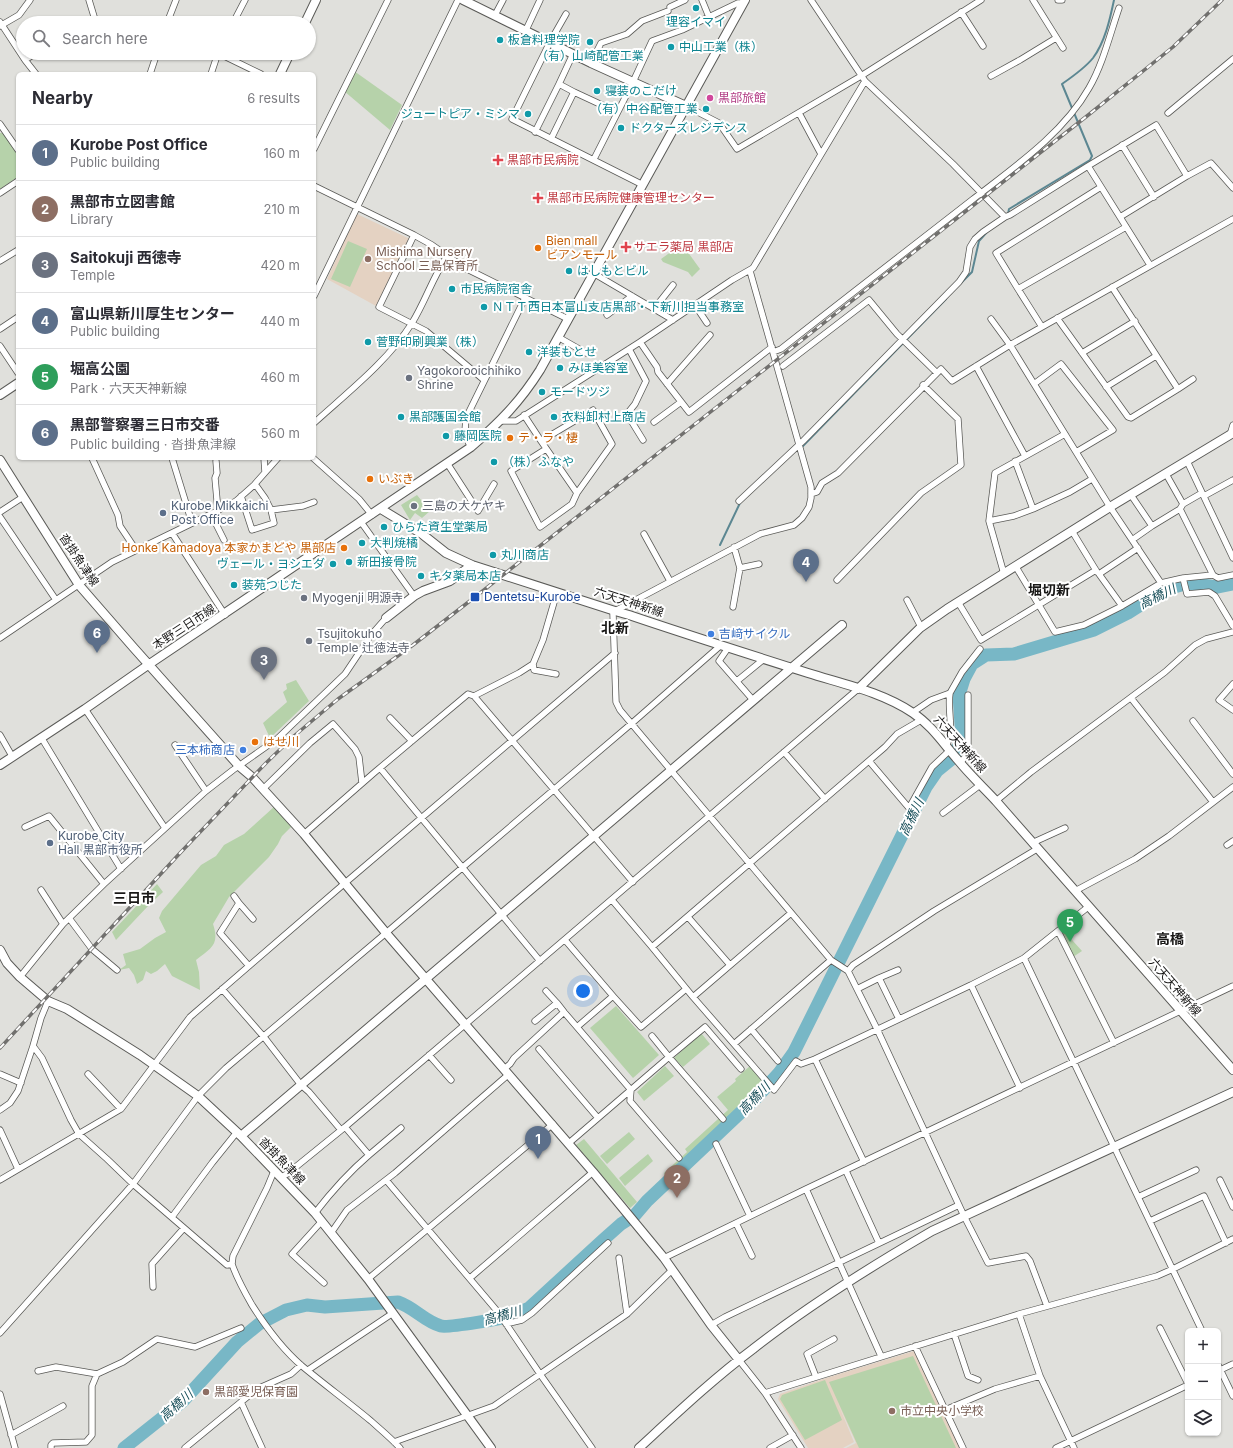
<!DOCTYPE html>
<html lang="en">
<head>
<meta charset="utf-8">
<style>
  :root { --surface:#fff; --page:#f7f7f7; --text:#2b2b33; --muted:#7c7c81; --line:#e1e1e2; --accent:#0b8043 }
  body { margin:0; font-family:Inter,"Noto Sans JP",sans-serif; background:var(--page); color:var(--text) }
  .controls { position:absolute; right:12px; bottom:12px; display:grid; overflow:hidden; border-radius:6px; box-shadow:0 1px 3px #0004 }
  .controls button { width:36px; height:36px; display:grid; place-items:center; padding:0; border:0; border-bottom:1px solid var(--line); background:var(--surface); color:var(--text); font:20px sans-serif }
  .you { position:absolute; left:583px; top:991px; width:14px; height:14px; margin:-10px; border:3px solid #fff; border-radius:50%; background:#1a73e8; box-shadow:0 0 0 6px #1a73e833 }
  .badge { display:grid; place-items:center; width:26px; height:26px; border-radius:50%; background:var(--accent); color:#fff; font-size:13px; font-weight:700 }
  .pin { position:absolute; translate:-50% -33px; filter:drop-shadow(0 1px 2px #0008) }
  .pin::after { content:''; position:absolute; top:21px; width:14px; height:12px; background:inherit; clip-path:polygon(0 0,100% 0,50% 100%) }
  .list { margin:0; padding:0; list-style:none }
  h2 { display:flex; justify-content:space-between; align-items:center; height:52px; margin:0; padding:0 16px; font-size:17px }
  h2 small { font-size:13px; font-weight:400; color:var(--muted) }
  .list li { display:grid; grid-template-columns:26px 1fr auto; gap:12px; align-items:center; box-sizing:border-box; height:56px; padding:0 16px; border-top:1px solid var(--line) }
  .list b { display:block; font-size:15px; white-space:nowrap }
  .list p { margin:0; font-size:13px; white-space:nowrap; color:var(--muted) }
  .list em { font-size:13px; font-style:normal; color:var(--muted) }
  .icon { flex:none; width:22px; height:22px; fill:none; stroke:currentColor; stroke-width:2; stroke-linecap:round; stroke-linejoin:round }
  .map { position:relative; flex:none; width:1233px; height:1448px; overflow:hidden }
  .search { position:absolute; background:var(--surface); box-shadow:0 1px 3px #0004; left:16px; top:16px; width:300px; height:44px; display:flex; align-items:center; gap:10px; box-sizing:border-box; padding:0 14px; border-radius:22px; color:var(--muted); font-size:15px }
  .panel { position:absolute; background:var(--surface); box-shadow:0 1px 3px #0004; left:16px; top:72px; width:300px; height:388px; border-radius:6px }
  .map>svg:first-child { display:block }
  .education { fill:#e4d2c2 }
  .green { fill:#b6d2aa }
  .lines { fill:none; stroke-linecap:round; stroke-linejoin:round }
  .stream { stroke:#5c8792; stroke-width:2 }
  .river { stroke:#78b7c6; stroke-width:13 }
  .street-casing { stroke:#5a5a57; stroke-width:7 }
  .secondary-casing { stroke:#5a5a57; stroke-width:10 }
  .street { stroke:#fff; stroke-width:5.5 }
  .secondary { stroke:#fff; stroke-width:8 }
  .rail-casing { stroke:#71706e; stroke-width:3.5 }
  .rail { stroke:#fff; stroke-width:2; stroke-dasharray:6; stroke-linecap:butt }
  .culture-dot { fill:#0f9aa8; stroke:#fff; stroke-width:1.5 }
  .hotel-dot { fill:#d1479c; stroke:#fff; stroke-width:1.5 }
  .health-dot { fill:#e0444e; stroke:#fff; stroke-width:1.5 }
  .food-dot { fill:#e8710a; stroke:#fff; stroke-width:1.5 }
  .education-dot { fill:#8d6e63; stroke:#fff; stroke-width:1.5 }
  .worship-dot { fill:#6b7280; stroke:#fff; stroke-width:1.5 }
  .service-dot { fill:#5c6f8a; stroke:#fff; stroke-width:1.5 }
  .transit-dot { fill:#1a4fb4; stroke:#fff; stroke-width:1.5 }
  .shop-dot { fill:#3f7fe0; stroke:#fff; stroke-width:1.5 }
  .labels { text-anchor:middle; stroke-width:4; stroke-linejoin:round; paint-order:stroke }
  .culture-label { font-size:12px; fill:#0d838f; stroke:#fff; text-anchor:start }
  .hotel-label { font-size:12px; fill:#b23c85; stroke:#fff; text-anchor:start }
  .health-label { font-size:12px; fill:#be3a42; stroke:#fff; text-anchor:start }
  .food-label { font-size:12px; fill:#c56008; stroke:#fff; text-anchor:start }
  .education-label { font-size:12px; fill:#785e54; stroke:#fff; text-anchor:start }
  .worship-label { font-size:12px; fill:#5b616d; stroke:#fff; text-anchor:start }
  .service-label { font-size:12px; fill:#4e5e75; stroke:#fff; text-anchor:start }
  .street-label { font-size:12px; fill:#191817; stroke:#fff }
  .transit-label { font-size:12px; fill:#164399; stroke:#fff; text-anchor:start }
  .shop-label { font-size:12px; fill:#366cbe; stroke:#fff; text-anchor:start }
  .water-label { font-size:13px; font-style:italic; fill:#174e59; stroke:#fff }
  .quarter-label { font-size:14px; font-weight:bold; fill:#191817; stroke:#fff }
</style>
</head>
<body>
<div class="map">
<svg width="1233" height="1448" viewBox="0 0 1233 1448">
  <rect width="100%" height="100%" fill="#e0e0dc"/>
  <!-- education -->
  <path class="education" d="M357,214L410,239L376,306L327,279Z
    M914,1351L960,1448H846L856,1443L837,1401L854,1442L843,1448H808L778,1399L780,1394L826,1378Z"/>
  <!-- green -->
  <path class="green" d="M354,71L402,105L390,130L344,91Z
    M0,133H3L18,155V177L0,189Z
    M348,241L367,249L350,287L331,279Z
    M682,244L700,269L692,277L688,272L663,262L661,259Z
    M417,495L430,511L422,518L415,513L410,520L401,505Z
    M296,680L309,701L270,738L263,723L287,702L283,692L287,689L286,684Z
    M275,806L292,826L282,836L278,844L269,857L229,897L213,924C220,945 211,948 196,960L199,972L200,990L172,976L165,964L157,971L151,974L146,971L143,980L137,984L134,975L129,968L119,970L126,965L123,954L140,949L155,938L166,932L159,918L162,911L201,865L216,856L224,845L244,834Z
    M157,884L163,892L149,905L116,940L112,932Z
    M1064,931L1082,951L1073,957L1061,933Z
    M616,1006L659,1055L633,1078L590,1028Z
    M701,1033L710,1044L683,1067L674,1058Z
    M665,1066L674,1076L644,1101L637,1092Z
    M750,1066L764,1083L666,1177L664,1173L687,1152L685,1149L728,1110L717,1097L736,1081L735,1079Z
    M629,1132L635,1139L607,1164L600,1156Z
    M584,1139L637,1202L630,1208L576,1145Z
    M648,1154L653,1161L625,1186L619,1178Z
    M913,1356L956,1448H859L829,1382Z
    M825,1380L842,1420L805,1440L780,1399L782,1395Z"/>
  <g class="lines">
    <!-- stream -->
    <path class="stream" d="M1008,214L1009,209L1090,160L1092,156L1062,84C1072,77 1085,68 1093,58C1105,42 1110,19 1114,0
      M961,283L972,272L979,241L987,232
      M801,448L946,299
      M720,545L740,503"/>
    <!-- river -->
    <path class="river" d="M124,1448L182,1402L237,1342L259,1324L286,1310L307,1305L325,1307L398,1302C415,1308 424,1321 441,1326C448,1328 506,1318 515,1315C520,1313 524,1310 529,1308L603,1240L621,1224L635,1215L647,1201L756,1098L779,1073L794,1052L926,787L937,771L953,758L962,739L959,695L964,679L972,664L986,655L1014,654L1094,630L1128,613L1164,590L1188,583L1217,587L1233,584"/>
    <!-- street casing -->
    <g class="street-casing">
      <path id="street" d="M89,0L96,23
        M702,0L709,17
        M811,0L865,81L953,164L1005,217L1010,215L1088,166
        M1033,0L1063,48
        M1058,0H1062
        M670,7L685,0
        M961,12L983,46
        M566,14L550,42L512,119L643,185
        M495,15L503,0
        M0,22L25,60L36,74
        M118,23L125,22L134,23
        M167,23L176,0
        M233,23L245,0
        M0,26L19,15L30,0
        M526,30L540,0
        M573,54L559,84L574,92
        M25,60L36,53
        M591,63L601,43L627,34L642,21L668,11
        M150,74L157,53
        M211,74L218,53L261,74
        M991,76L1020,60L1056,38
        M686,106L719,123L737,149L861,76L981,0
        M799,113L821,154
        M1168,113L1233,59
        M0,124L18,150
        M535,132L559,84
        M551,139L574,92L617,112
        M1122,145L1154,197
        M314,149L388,0
        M594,159L633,82L652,41L682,30L738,3H744
        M314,186L414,235L432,245L465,268L568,319
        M0,193L18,181
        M1120,217L1187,176
        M414,235L379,307L426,331L484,380
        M0,261L18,250
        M1150,265L1088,166L1156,125L1187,176L1211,163L1233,188
        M750,271L811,487V498L809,507L802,518L794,525L760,534L615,611L613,614L616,702L620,710L831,960L848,971L877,1029L964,1216L988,1263L1026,1256L1030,1261L1047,1306
        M593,273L673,320
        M1018,289L996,253L1101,187
        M314,296L458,0
        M695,305L707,323
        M654,309L673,285
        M607,315L632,296
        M1057,318L1128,417L1131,418L1178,389L1112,287
        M991,319L1010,345L1110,507L1161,583L1122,606L1084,625L1055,632L1016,567
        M1042,327L1018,289L1126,227
        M0,329L18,317
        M558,337L586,353
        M640,342L657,367L658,372L689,412L772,347
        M0,346L18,373
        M629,349L646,381L635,404L627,414L643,440
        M773,352L781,349C844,299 908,250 972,200C1013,168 1063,134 1089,88C1103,64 1110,34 1119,8
        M1082,353L1135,321
        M783,366L869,300L897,334L936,372
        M976,366L1025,456
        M667,384L710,335
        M1034,384L1061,364L1113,430L1076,452
        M1106,387L1156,356
        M1178,389L1193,379
        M524,415L541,441
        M500,421H516L640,342L732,280L753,268L865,81
        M654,422L681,402
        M314,423C347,393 388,361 412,323C425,302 433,277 447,256
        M1230,435L1233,425
        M471,447C464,436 464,429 467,416L525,298
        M546,449L511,471L540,527L572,504L577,493L541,441L593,410L612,444L577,493
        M92,458L118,515L120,526L136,550
        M172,458L192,523
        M264,458L265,472
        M313,458L359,499L372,515
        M216,461L217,473L215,478L218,511
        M1015,461L1033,509L1070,492L1092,479
        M1187,461L1233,558
        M447,463L478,511L494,484
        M1166,474L1183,504L1202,493
        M255,484L265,498L271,510L303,506L314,502
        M811,494L817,492L822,483L838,473L941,369L952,381L1010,345L1233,219
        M1131,495L1152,526L1180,509
        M241,496L252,530L274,523L271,510
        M1204,496L1233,480
        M739,501L803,441L959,282L966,272L970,247L975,239L983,232L1005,217
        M0,512L23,497
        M211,514L224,540
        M0,517L56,600
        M989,521L1014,516L1033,509
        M361,522L414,596
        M1072,531L1097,572
        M172,533L225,615
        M644,534L670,581
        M1132,540L1152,526
        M734,547L740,568L759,564
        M1004,574L989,521L995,473L1065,434
        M1213,575L1218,578L1233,575
        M1183,578L1187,594L1209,592L1215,596L1233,626
        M837,580L921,493L961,465L958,419L923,385
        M1161,583L1183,578L1213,575L1180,509L1183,504
        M907,600L921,627
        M958,602L981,640L1096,570
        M1122,606L1099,574L1138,548
        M733,607L740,568
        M0,638L112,562L213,513L236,501L254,485L278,458
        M728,648L719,661L753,700
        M556,674L534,670L533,664L543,640L557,592
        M737,681L764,659
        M1233,684L1219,700L1233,710
        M950,693L962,672L980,649
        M474,696L633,882
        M1131,698L1213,802
        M85,709L165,828
        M912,713L931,700L950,693C947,710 955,731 946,746
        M390,718L412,741
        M1193,721L1233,774
        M0,735L12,756
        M41,737L121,869
        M175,745L206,791
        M784,752L825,799
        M869,761L909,808L932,767L950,750
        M960,763L966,756L968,748V695
        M380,768L540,961
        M263,789L310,743L333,724L355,749L359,757L362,783
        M996,801L1031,772L1165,672L1195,645L1206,639L1233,632
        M943,813L980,785
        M25,827L49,816L104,884
        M304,834L375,772L468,694L474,696L519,673L533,664
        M1032,843L1065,828
        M1227,845L1233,841
        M41,890L63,924
        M1075,891L1135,859L1169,836L1233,787
        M234,896L239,903
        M612,900L652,947L885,747L897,734L921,720
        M688,917L730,965
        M69,918L92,949L117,970
        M1058,931L1114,1043
        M565,940L613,996
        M652,947L693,997L791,913
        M1024,958L1202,1331
        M249,966L220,933L239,903L253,919
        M898,970L879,978L899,1019
        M848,971L853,965L934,911L1037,849
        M20,977L63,924L104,884L206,791L233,770L277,739L345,674L371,635L386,618
        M971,985L1020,1088
        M222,989L264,1037L301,1085L309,1092L341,1130
        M857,989L879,978
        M546,991L557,1003
        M693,997L734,1044L831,960
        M48,1001L41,1018L33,1046L42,1058L71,1120L79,1134L107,1159L133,1184L227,1265L232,1264C237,1279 244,1291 252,1305C266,1327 282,1349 302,1366C325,1385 348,1402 371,1421C381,1430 391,1438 400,1448
        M535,1021L557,1003L564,1012
        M577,1027L613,996L641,1027L686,989
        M751,1029L778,1061
        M652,1036L669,1057L705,1027L741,1069
        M734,1044L774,1090L796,1061L801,1064L815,1059L971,985L1024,958L1088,907
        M539,1049L598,1118
        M429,1055L451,1080
        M815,1059L864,1162
        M504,1069L510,1064L514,1058L564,1012L631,1090L630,1101L679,1158
        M0,1074L21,1083
        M88,1074L121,1109
        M0,1110L10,1103L18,1091L33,1046
        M345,1127L369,1155L401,1128
        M0,1130L18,1169
        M569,1143L669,1057L723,1119
        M716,1144L750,1216
        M846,1171L879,1243
        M281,1177L287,1174L345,1127L858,689
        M0,1180L121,1109L190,1017L345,883L615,653
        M386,1180L498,1312L540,1374L592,1448
        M1220,1180L1233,1207
        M806,1189L881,1356
        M1138,1197L1196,1170
        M315,1213C332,1191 348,1173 369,1155
        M172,1217L212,1163L237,1132
        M322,1221L292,1254L324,1283
        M1150,1221L1204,1196L1226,1243
        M736,1223L752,1256
        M331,1233L347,1210L395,1173L509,1074
        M619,1258L627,1314
        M664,1258L806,1189L1233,986
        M232,1264L233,1256L267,1188L274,1171
        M470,1278L593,1172
        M368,1279L553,1124
        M153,1287L152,1264L184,1228
        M1019,1314L1040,1376L1074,1448
        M506,1324L522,1320L532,1313L608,1243
        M711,1325L725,1317L959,1205
        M1160,1328L1188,1384
        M0,1333L133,1184L198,1096L226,1068L386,933L463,867L631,724L720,646
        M954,1334L968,1376L978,1380
        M915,1346L963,1448
        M739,1360L765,1393L801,1448
        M1218,1365L1233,1396
        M308,1370L393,1313
        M38,1371L56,1367L97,1374L92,1386V1435L86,1442L53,1443L51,1445V1448
        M1218,1371L1233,1364
        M97,1374L123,1362L157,1339L195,1347L241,1328
        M816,1377L807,1354L834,1339
        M765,1393L1019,1314L1157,1276L1173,1269L1233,1239
        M0,1394L15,1448
        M241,1402L262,1448
        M945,1410L995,1389L1040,1376
        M11,1435L63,1406
        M394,1442L494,1406L627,1314L672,1270
        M185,1448L257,1389L291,1374L301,1365
        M770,1448L793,1435
        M1056,1448L1188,1385"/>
    </g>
    <!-- secondary casing -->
    <g class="secondary-casing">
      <path id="secondary" d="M463,0L591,63L686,106
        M305,23L316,0
        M280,74L290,53
        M0,395L18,383
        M0,460L79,585L133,647L239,766L252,777L304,834L386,933L593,1172L664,1258L711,1325L739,1360
        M381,509L422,534L446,553L472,565L615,611L629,615C688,635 748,654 808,673C843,684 882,692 913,713C931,725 943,743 957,759C969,774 983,787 996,801L1233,1070
        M386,618L414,596L423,591L450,581L472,565
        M858,689L920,628L947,609L1110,507L1233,433
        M0,765L85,709L148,665L471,447C499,423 520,402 540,370L745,0
        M0,950L7,963L20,977L48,1001L67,1009L140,1055L198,1096L241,1136L315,1213L331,1233L368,1279L491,1448
        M241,1136L842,625
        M639,1448C676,1414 713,1379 753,1349C809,1305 870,1267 932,1231L1233,1092"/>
    </g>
    <!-- street -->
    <use href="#street" class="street"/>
    <!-- secondary -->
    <use href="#secondary" class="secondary"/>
    <!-- rail casing -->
    <g class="rail-casing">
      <path id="rail" d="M0,1048L181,852L266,763L294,736L338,699L413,645L475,597L1087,116L1173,47L1222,0"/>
    </g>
    <!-- rail -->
    <use href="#rail" class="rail"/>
  </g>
  <!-- markers -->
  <g class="culture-dot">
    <circle cx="696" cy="8" r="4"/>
    <circle cx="500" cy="40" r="4"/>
    <circle cx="590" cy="42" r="4"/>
    <circle cx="671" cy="47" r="4"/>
    <circle cx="597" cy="91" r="4"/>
    <circle cx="706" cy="109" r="4"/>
    <circle cx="528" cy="114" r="4"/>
    <circle cx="621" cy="128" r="4"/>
    <circle cx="569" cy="271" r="4"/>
    <circle cx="452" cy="289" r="4"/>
    <circle cx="484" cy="307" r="4"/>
    <circle cx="368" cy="342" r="4"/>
    <circle cx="529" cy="352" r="4"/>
    <circle cx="560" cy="368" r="4"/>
    <circle cx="542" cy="392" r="4"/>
    <circle cx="401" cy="417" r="4"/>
    <circle cx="554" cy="417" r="4"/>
    <circle cx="446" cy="436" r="4"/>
    <circle cx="494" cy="462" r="4"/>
    <circle cx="384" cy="527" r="4"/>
    <circle cx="362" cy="543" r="4"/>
    <circle cx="493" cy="555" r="4"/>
    <circle cx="349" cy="562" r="4"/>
    <circle cx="333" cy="564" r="4"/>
    <circle cx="421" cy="576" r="4"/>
    <circle cx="234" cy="585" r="4"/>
  </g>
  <circle class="hotel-dot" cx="710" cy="98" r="4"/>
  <g class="health-dot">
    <path d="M496 154h4v4h4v4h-4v4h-4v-4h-4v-4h4z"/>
    <path d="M536 192h4v4h4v4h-4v4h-4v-4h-4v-4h4z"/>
    <path d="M624 241h4v4h4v4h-4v4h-4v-4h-4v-4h4z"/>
  </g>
  <g class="food-dot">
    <circle cx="538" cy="248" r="4"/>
    <circle cx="510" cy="438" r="4"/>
    <circle cx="370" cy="479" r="4"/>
    <circle cx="344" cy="548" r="4"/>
    <circle cx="255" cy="742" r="4"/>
  </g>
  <g class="education-dot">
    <circle cx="368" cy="259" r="4"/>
    <circle cx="206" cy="1392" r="4"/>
    <circle cx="892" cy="1411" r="4"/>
  </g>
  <g class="worship-dot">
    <circle cx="409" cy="378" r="4"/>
    <circle cx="414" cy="506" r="4"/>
    <circle cx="304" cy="598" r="4"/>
    <circle cx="309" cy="641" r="4"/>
  </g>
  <g class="service-dot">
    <circle cx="163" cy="513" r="4"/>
    <circle cx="50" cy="843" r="4"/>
  </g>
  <rect class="transit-dot" x="470" y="592" width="10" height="10" rx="2"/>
  <g class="shop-dot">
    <circle cx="711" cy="634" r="4"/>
    <circle cx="243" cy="750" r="4"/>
  </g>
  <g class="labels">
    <!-- culture labels -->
    <g class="culture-label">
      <text x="696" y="26" text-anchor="middle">理容イマイ</text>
      <text x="508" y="44">板倉料理学院</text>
      <text x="679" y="51">中山工業（株）</text>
      <text x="590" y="60" text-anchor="middle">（有）山崎配管工業</text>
      <text x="605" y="95">寝装のこだけ</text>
      <text x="698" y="113" text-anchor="end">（有）中谷配管工業</text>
      <text x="520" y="118" text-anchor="end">ジュートピア・ミシマ</text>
      <text x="629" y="132">ドクターズレジデンス</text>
      <text x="577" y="275">はしもとビル</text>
      <text x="460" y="293">市民病院宿舎</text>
      <text x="492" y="311">ＮＴＴ西日本富山支店黒部・下新川担当事務室</text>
      <text x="376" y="346">菅野印刷興業（株）</text>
      <text x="537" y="356">洋装もとせ</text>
      <text x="568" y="372">みほ美容室</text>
      <text x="550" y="396">モードツジ</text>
      <text x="409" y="421">黒部護国会館</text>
      <text x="562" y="421">衣料卸村上商店</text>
      <text x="454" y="440">藤岡医院</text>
      <text x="502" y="466">（株）ふなや</text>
      <text x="392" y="531">ひらた資生堂薬局</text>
      <text x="370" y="547">大判焼橘</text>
      <text x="501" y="559">丸川商店</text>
      <text x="357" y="566">新田接骨院</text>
      <text x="325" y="568" text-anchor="end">ヴェール・ヨシエダ</text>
      <text x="429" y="580">キタ薬局本店</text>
      <text x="242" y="589">装苑つじた</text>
    </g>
    <!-- hotel labels -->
    <g class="hotel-label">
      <text x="718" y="102">黒部旅館</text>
    </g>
    <!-- health labels -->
    <g class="health-label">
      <text x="507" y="164">黒部市民病院</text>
      <text x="547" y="202">黒部市民病院健康管理センター</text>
      <text x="634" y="251">サエラ薬局 黒部店</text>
    </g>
    <!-- food labels -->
    <g class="food-label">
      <text x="546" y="245">Bien mall<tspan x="546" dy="14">ビアンモール</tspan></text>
      <text x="518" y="442">テ・ラ・棲</text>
      <text x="378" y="483">いぶき</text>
      <text x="336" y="552" text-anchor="end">Honke Kamadoya 本家かまどや 黒部店</text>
      <text x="263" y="746">はせ川</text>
    </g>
    <!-- education labels -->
    <g class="education-label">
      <text x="376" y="256">Mishima Nursery<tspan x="376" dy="14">School 三島保育所</tspan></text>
      <text x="214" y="1396">黒部愛児保育園</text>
      <text x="900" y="1415">市立中央小学校</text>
    </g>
    <!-- worship labels -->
    <g class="worship-label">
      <text x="417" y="375">Yagokorooichihiko<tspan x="417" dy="14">Shrine</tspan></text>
      <text x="422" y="510">三島の大ケヤキ</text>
      <text x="312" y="602">Myogenji 明源寺</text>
      <text x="317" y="638">Tsujitokuho<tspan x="317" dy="14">Temple 辻徳法寺</tspan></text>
    </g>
    <!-- service labels -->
    <g class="service-label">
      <text x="171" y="510">Kurobe Mikkaichi<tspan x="171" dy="14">Post Office</tspan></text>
      <text x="58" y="840">Kurobe City<tspan x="58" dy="14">Hall 黒部市役所</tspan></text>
    </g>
    <!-- street labels -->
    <g class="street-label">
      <text transform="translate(79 560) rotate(56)" y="4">沓掛魚津線</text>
      <text transform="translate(629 602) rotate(18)" y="4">六天天神新線</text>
      <text transform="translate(184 627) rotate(-33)" y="4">本野三日市線</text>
      <text transform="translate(960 744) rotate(48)" y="4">六天天神新線</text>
      <text transform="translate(1175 987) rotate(49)" y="4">六天天神新線</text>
      <text transform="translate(282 1161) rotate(46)" y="4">沓掛魚津線</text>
    </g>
    <!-- transit labels -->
    <g class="transit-label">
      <text x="484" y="601">Dentetsu-Kurobe</text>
    </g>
    <!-- shop labels -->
    <g class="shop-label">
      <text x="719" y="638">吉﨑サイクル</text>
      <text x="235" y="754" text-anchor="end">三本柿商店</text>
    </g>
    <!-- water labels -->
    <g class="water-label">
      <text transform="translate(1157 596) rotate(-26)" y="5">高橋川</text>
      <text transform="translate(911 817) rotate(-64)" y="5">高橋川</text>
      <text transform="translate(754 1098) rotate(-47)" y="5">高橋川</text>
      <text transform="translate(502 1315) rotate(-15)" y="5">高橋川</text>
      <text transform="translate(176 1405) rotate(-42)" y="5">高橋川</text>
    </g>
    <!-- quarter labels -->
    <g class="quarter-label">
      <text x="1049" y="595">堀切新</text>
      <text x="615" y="633">北新</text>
      <text x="134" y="903">三日市</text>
      <text x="1170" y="944">高橋</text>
    </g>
  </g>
</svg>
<div class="controls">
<button>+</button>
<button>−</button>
<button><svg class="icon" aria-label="layers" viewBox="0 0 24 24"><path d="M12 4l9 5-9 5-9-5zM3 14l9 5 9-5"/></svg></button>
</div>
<div class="you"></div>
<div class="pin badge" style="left:538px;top:1159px;background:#5c6f8a">1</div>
<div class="pin badge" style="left:677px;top:1198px;background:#8d6e63">2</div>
<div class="pin badge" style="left:264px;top:680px;background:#6b7280">3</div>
<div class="pin badge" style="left:806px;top:582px;background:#5c6f8a">4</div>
<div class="pin badge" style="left:1070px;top:942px;background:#2e9e5b">5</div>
<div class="pin badge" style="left:97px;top:653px;background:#5c6f8a">6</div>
<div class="search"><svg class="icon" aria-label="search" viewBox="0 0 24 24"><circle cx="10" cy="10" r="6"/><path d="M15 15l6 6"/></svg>Search here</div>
<section class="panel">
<h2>Nearby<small>6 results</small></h2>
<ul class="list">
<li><span class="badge" style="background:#5c6f8a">1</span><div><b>Kurobe Post Office</b><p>Public building</p></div><em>160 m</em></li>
<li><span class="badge" style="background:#8d6e63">2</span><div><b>黒部市立図書館</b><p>Library</p></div><em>210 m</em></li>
<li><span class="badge" style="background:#6b7280">3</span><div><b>Saitokuji 西徳寺</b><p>Temple</p></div><em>420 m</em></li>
<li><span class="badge" style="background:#5c6f8a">4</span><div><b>富山県新川厚生センター</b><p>Public building</p></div><em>440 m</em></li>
<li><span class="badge" style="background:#2e9e5b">5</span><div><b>堀高公園</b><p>Park · 六天天神新線</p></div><em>460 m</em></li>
<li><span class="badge" style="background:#5c6f8a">6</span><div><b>黒部警察署三日市交番</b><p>Public building · 沓掛魚津線</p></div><em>560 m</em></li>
</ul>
</section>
</div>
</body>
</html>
